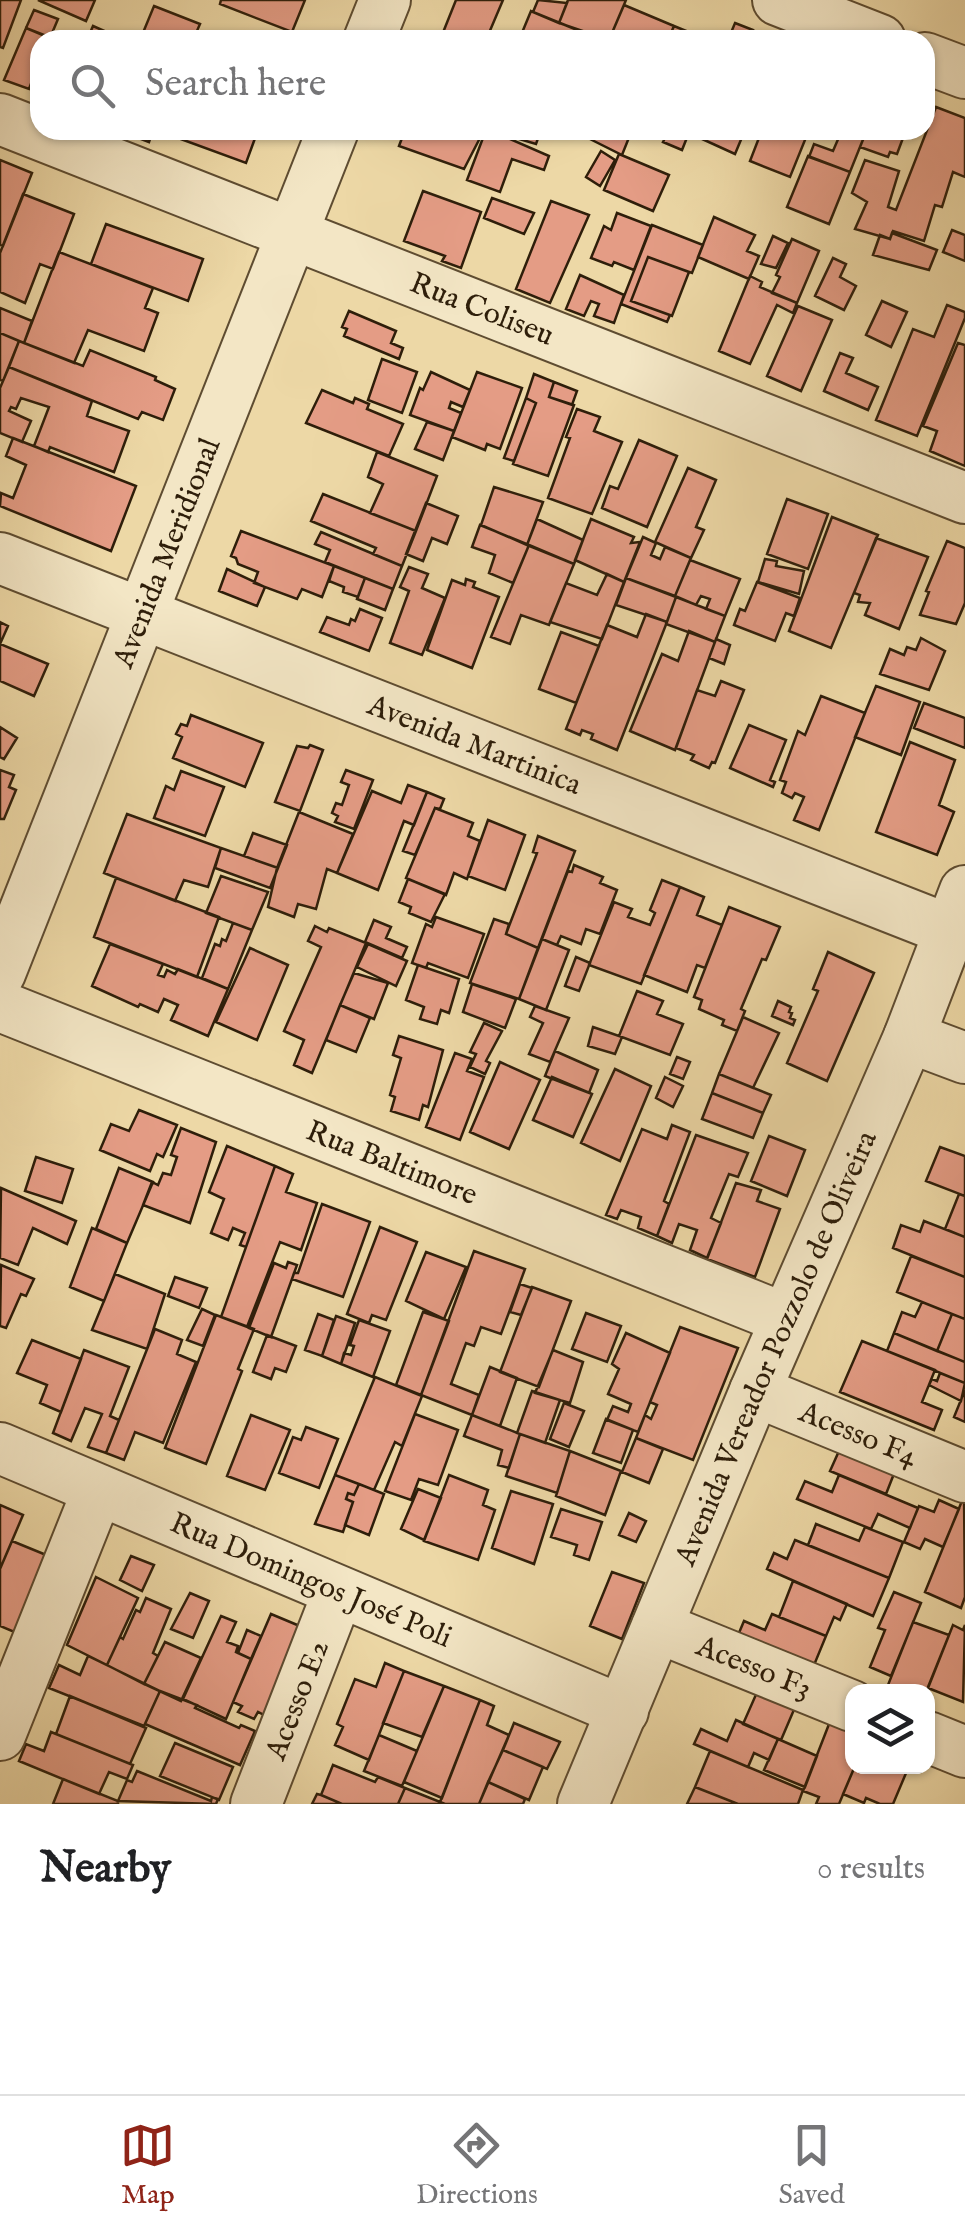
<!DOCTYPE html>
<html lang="en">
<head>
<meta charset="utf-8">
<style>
  :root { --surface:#fff; --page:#f2f2f2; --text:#202124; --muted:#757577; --line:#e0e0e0; --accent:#8f2418 }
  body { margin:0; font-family:"IM FELL English",serif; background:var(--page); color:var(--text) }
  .controls { position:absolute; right:30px; bottom:30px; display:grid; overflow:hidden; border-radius:20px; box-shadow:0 2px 8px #0004 }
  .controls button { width:90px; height:90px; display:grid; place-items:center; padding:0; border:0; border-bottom:2px solid var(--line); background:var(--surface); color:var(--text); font:50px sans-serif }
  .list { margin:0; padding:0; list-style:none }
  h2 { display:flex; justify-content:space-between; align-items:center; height:130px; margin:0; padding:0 40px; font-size:42px }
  h2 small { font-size:32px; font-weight:400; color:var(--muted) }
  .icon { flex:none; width:55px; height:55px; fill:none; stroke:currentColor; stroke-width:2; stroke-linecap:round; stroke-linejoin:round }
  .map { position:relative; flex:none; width:965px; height:1804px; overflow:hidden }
  .search { position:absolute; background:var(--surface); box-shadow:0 2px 8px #0004; left:30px; right:30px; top:30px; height:110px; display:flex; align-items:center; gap:25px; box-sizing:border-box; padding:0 35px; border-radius:30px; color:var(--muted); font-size:38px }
  .sheet { height:290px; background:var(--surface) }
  nav { display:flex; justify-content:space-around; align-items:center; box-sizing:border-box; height:140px; border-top:2px solid var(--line); background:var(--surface); font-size:28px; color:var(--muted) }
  nav a { display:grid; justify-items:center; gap:5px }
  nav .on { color:var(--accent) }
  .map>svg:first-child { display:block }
  .building { fill:#e49c85; stroke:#2e1e0a; stroke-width:2.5 }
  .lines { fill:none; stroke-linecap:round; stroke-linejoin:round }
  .minor-casing { stroke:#5e4c31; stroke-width:54 }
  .minor { stroke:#f3e6c5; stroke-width:50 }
  .labels { text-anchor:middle; stroke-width:10; stroke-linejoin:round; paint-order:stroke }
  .street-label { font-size:30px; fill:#2e1e0a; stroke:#f3e6c5 }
</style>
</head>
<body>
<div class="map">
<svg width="965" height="1804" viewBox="0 0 965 1804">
  <rect width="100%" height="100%" fill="#edd8a6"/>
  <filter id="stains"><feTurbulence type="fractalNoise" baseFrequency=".002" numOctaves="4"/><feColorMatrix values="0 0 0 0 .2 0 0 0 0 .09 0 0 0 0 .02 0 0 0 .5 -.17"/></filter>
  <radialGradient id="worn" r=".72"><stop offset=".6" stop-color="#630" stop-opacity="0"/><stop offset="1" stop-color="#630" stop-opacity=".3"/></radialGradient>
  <!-- building -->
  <path class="building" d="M0,0H21L3,48L0,47Z
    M38,0H95L86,21Z
    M221,0H305L292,32L220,4Z
    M456,0H503L486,40H440Z
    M538,0L567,3L559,23L533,12Z
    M568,0H626L609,40L559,23Z
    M624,5L674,26L668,40H609Z
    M154,6L200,24L193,40H140Z
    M34,10L58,19L50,38L26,28Z
    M531,11L533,12L602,40H519Z
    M735,23L753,30L749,40H728Z
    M93,26L116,36L114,40H87Z
    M674,26L708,40H668Z
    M26,28L49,37L40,40V60L29,89L4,80Z
    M936,107L965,118V177L953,172L942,207L935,205L924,241L893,231L890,239L855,229L867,202L852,193L865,160L899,171L888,207L896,210Z
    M118,130H153L149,142Z
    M176,130H258L246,163L178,138L181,132Z
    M405,130H471L482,134L464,169L399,146Z
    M489,130L549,156L544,170L512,159L500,192L467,180L486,130Z
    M489,130H541L536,144Z
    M572,130H632L622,155Z
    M669,130H690L682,150L663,142Z
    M690,130H745L735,154L689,133Z
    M762,130H809L790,177L750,161Z
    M842,130L864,137L850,172L809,157L814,144L833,151Z
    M867,130H906L897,154L890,152L888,157L860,147Z
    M601,151L615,160L600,186L586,177Z
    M619,154L669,175L653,211L604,190Z
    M808,156L850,172L829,224L787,207Z
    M0,160L32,173L3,246L0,245Z
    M423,191L481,212L461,268L442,261L445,256L404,241Z
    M23,194L74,214L53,269L40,264L25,303L0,292V253Z
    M492,198L534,213L524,234L484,218Z
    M551,201L589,215L550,303L516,289Z
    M617,213L651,226L634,270L614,262L612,266L591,258L604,226L611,230Z
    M714,217L755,235L747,251L759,256L749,279L698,257Z
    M106,224L203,259L188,301L91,264Z
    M652,225L703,245L692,273L648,257L631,301L670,315L667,322L621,304Z
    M952,230L965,235V261L943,252Z
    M892,233L937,250L929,270L873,255L880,235L890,239Z
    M773,236L788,243L776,268L761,264Z
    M792,239L819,251L797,303L772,293L780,277L776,275Z
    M59,252L153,288L145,308L158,313L144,351L88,330L74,363L24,343Z
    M648,257L689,272L672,316L631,301Z
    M833,258L846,264L840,277L856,286L844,310L815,296Z
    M580,275L624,295L614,323L594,316L599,304L591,301L584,316L566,309Z
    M750,276L762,282L760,287L797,303L793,313L777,305L750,364L719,351Z
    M882,301L907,312L891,347L866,335Z
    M947,305L965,312V318L917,436L876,420L913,329L934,337Z
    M798,306L832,320L801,391L767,376Z
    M0,308L32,321L24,343L0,333Z
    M349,311L396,331L391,343L403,348L399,359L344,336L347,329L342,327Z
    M0,333L19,341L3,381L0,380Z
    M19,341L83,366L90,350L156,377L155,380L175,389L163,420L142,412L138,419L9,367Z
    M958,343L965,345V466L930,451L937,431L923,426Z
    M840,353L853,358L846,373L878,387L868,410L824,391Z
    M382,359L417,372L402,413L368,400Z
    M9,367L92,401L87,416L129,431L114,472L50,447L48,452L34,446L49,407L21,398L16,409L11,407L9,411L31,421L22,442L0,433V388Z
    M431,372L470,390L463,407L451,402L449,408L461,413L454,431L410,415L420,388L423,390Z
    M477,372L522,388L500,449L487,444L485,450L452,437Z
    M534,374L554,382L549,397L574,405L548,476L513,464L536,403L526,398Z
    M554,382L577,391L572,405L549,397Z
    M322,390L353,403L355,398L369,404L367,409L403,424L389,456L306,423Z
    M526,398L536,403L514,461L504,458Z
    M577,409L600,417L594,431L622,442L592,514L548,498L570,438L566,437Z
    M427,422L454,431L443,460L415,449Z
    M13,438L136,486L111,551L0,506L1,493L13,498L26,465L6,456Z
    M639,440L677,456L647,527L602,508L610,486L618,489Z
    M377,452L437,476L416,531L370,513L383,484L368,477Z
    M688,468L716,480L696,527L704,530L691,558L655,542Z
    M494,487L543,502L527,545L481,525Z
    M323,494L416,531L402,566L373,554L376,548L311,521Z
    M787,499L828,514L808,569L767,554Z
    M426,503L458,516L447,544L432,538L423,561L406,554Z
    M832,517L878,535L831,648L789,631Z
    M537,519L583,540L574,564L527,545Z
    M591,519L634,537L631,543L640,542L624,582L575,560Z
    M480,525L529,545L513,583L489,573L495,555L472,547Z
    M241,531L334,566L322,597L302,589L297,599L254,583L258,572L238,564L236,558L231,556Z
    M321,532L402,566L393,589L325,562L330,550L315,544Z
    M643,537L656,543L651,555L660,559L665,547L691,558L675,596L626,578Z
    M876,538L928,557L899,629L865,615L870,603L858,602L860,595L854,593Z
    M947,541L965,548V603L956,624L920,615L929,592L926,591Z
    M529,545L574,564L549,625L521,615L510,644L491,637Z
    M765,559L777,561L776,566L804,571L799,594L758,582Z
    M690,560L740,579L725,616L706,609L710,599L701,596L696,605L675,596Z
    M334,566L365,578L358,597L343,592L344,587L329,581Z
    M409,567L428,574L422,588L445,598L422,655L390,643L409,591L400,587Z
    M227,569L265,587L257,606L219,591Z
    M607,574L624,582L602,639L550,622L566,583L597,595Z
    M365,578L393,589L385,610L357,599Z
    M626,578L676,597L667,622L616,605Z
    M466,579L475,582L473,587L499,597L472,668L427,650L452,580L465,585Z
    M757,582L800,598L794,616L786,613L775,641L734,625L740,609L745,611Z
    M676,597L725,616L715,642L666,624Z
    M360,609L382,618L369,651L320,632L327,617L349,625L351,619L355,621Z
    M646,614L667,622L617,750L591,739L593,734L582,730L580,735L566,729L607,625L637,637Z
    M0,622L8,626L0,644L48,664L34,696L0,681Z
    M689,631L715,642L675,750L630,731L662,654L678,661Z
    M561,632L599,646L576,703L539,689Z
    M921,638L945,651L929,690L880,674L890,649L904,655L907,647L916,650Z
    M716,639L730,645L724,664L709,658Z
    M721,681L744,690L715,763L712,762L709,768L691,760L694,755L676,748L697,690L715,696Z
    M876,686L920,702L901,755L855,737Z
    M821,696L865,713L819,830L794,820L804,797L795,793L792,798L782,793L786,782L780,780L798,731L805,735Z
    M924,703L965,718V748L914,728Z
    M191,715L263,743L245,787L173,758L182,737L176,734L181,724L187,726Z
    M749,725L786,740L770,780L775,782L773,787L730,768Z
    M0,727L17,738L4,759L0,757Z
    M910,742L955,760L939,805L954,812L937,855L876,832Z
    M310,745L323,750L300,811L275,802L297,746L308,748Z
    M0,770L14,775L9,787L16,790L4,819H0Z
    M346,770L373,780L354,829L335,822L338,816L332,813L336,803L342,805L349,785L341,782Z
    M181,771L224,787L205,836L154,818L166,786L174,790Z
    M408,785L427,792L414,825L404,821L378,890L337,873L372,791L401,803Z
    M427,792L444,799L440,809L435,808L415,855L403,851Z
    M435,808L473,823L468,836L480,841L467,879L454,873L446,895L406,878Z
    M299,812L353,834L337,873L327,869L316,909L298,904L294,917L268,907L277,868Z
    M127,814L221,848L208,887L184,880L175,901L104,873Z
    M488,820L525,835L505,890L468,876Z
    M253,833L287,845L278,868L244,856Z
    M538,836L575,851L538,948L506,934L537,853L533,852Z
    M221,848L278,868L270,888L215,868Z
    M574,865L603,877L600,883L617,890L600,934L586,929L581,944L561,936L557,945L542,939L568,871L572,872Z
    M221,876L268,892L252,930L206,913Z
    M116,878L219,917L197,977L94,937Z
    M408,879L445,894L431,922L409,913L411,907L399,902Z
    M662,880L680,887L641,984L589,965L614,902L632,909L628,917L650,925L655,913L650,910Z
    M680,887L704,897L697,915L722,925L705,968L697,965L687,992L644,975Z
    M729,907L780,927L766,960L762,959L741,1009L745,1011L737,1031L722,1025L724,1020L699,1009L702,1000L694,997Z
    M436,917L484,934L468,978L428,963L426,968L412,963L426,924L432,927Z
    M494,919L509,924L506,934L538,948L519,999L470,983Z
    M374,920L391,927L386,938L407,947L402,958L365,942Z
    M233,923L252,930L228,989L202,978L215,944L220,946L222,939L226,941Z
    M315,926L327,932L329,928L366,943L312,1073L294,1065L304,1040L284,1031L321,947L308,941Z
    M542,939L569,950L546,1010L519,999Z
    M110,944L163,964L158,975L164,977L167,970L175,974L178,969L228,989L208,1036L171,1020L178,1005L164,999L158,1012L140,1004L138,1007L92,986Z
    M368,944L407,961L396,986L357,967Z
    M250,948L288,965L257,1040L216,1022Z
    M828,952L874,973L827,1081L787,1063L818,991L813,989Z
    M576,957L590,963L579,991L565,986Z
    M418,965L459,979L449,1013L441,1010L437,1024L420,1019L424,1007L406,1000Z
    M354,973L388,983L374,1019L340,1005Z
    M472,984L516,999L505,1028L463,1012Z
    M637,991L663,1001L657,1014L683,1024L670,1055L619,1036Z
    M778,1001L791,1007L789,1012L792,1013L790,1018L795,1020L793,1025L772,1016Z
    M340,1005L370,1018L356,1052L326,1040Z
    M535,1006L569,1018L550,1062L529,1054L543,1023L530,1017Z
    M743,1017L779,1033L753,1088L719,1074Z
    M484,1023L502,1031L486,1061L490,1063L485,1074L470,1067L476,1054L470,1052Z
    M593,1027L622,1037L615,1054L588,1046Z
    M399,1036L443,1050L428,1107L423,1105L419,1120L391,1111L395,1097L390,1095L401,1058L393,1055Z
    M555,1051L598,1070L589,1093L545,1076Z
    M455,1053L472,1059L467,1071L484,1077L460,1140L426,1127Z
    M677,1057L690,1062L683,1079L670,1074Z
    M500,1062L540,1080L509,1149L470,1132Z
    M615,1069L651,1086L620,1161L581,1143Z
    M719,1074L771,1095L763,1113L712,1093Z
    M552,1077L592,1094L573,1137L533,1120Z
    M665,1077L683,1086L673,1107L656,1098Z
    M712,1093L763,1113L753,1138L702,1119Z
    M139,1110L177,1125L163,1157L157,1154L150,1171L100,1150L111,1124L129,1131Z
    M672,1125L690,1132L664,1201L669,1204L657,1236L638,1228L641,1217L621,1210L617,1219L606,1215L642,1129L667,1139Z
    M181,1128L216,1142L190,1223L143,1205L152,1182L158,1185L163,1173L171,1175L177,1157L171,1155Z
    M696,1135L748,1153L738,1177L729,1174L711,1218L721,1223L707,1258L690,1250L697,1230L679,1224L672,1243L657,1236Z
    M769,1136L805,1150L787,1196L751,1181Z
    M227,1146L275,1166L246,1247L240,1245L245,1233L233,1228L228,1240L211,1233L224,1199L209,1192Z
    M940,1147L965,1156V1196L926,1181Z
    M36,1157L73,1169L62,1203L25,1191Z
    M275,1166L293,1174L286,1192L317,1203L301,1250L280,1242L247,1327L221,1317Z
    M119,1168L153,1182L127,1243L96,1229Z
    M736,1183L761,1190L757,1201L780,1209L755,1277L707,1259Z
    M1,1188L76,1221L67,1244L33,1228L18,1265L0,1258Z
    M959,1194L965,1196V1237L945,1229Z
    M322,1204L370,1222L343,1297L292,1279L294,1273H298Z
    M924,1221L965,1237V1277L893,1248L901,1225L920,1232Z
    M380,1227L417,1242L386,1320L372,1315L369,1323L347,1314Z
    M92,1228L127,1243L104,1301L70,1287Z
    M474,1251L525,1269L501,1334L481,1327L474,1346L466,1343L451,1384L479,1395L472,1415L421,1395Z
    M426,1252L466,1267L444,1319L406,1301Z
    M911,1256L965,1277V1319L897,1292Z
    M288,1262L297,1265L271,1337L249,1328L274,1263L286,1268Z
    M1,1265L34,1279L26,1296L21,1294L6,1328L0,1326Z
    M115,1274L165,1294L147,1349L92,1330Z
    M175,1277L207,1288L199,1308L168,1296Z
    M520,1284L532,1288L521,1315L510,1312Z
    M532,1287L571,1301L539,1387L500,1372Z
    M922,1302L952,1314L937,1351L894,1333L902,1312L915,1317Z
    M202,1309L215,1315L203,1346L187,1340Z
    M423,1312L449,1321L421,1395L396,1385Z
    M586,1313L621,1326L607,1362L572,1349Z
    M318,1314L334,1320L322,1356L305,1350Z
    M952,1314L965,1319V1362L937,1351Z
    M216,1315L254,1329L238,1369L242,1371L206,1464L165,1448Z
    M336,1316L355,1323L341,1364L322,1356Z
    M359,1320L390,1331L373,1377L341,1364L344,1353L351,1355L354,1346L350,1345Z
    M680,1327L738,1348L693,1460L636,1438L645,1415L651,1419L657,1405L650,1402Z
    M155,1329L182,1340L177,1354L196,1362L163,1443L135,1432L124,1460L106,1453Z
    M626,1333L670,1353L638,1432L607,1420L613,1406L628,1412L631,1404L608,1394L619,1369L612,1364Z
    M894,1333L965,1362V1383L887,1351Z
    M267,1335L296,1346L286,1372L275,1368L271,1379L253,1372Z
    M32,1340L81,1359L61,1412L40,1403L47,1385L17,1373Z
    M862,1341L935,1370L922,1402L942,1410L934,1430L840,1392Z
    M84,1350L129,1367L110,1416L119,1420L106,1453L88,1447L102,1414L85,1408L71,1441L53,1433Z
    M553,1350L583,1362L570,1403L535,1393Z
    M490,1367L517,1378L500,1426L472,1415Z
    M940,1373L965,1383L961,1401L929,1385L932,1379L937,1381Z
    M375,1377L422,1396L402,1446L395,1442L374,1490L335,1475Z
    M965,1390V1422L954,1417Z
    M532,1391L560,1400L545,1443L517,1433Z
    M564,1403L584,1411L569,1447L550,1439Z
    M415,1414L458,1430L438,1485L419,1479L411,1500L385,1491Z
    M251,1415L290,1430L265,1490L227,1476Z
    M472,1415L520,1434L509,1468L498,1465L502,1450L464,1436Z
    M606,1419L633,1430L621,1463L593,1453Z
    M306,1427L338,1439L319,1488L279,1473L293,1437L301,1440Z
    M520,1434L570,1451L557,1493L506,1476Z
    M636,1438L663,1449L649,1483L622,1472Z
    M570,1451L621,1471L605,1515L556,1496Z
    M839,1451L899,1461L886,1494L830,1471Z
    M335,1475L359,1484L354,1495L348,1493L346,1499L353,1502L343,1532L315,1524Z
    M449,1475L488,1490L483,1505L495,1510L478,1560L424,1541Z
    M839,1475L918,1508L910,1528L878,1514L871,1529L797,1499L805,1481L832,1492Z
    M359,1484L384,1494L369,1535L345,1525L353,1502L346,1499L348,1493L354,1495Z
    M418,1489L441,1498L424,1540L401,1529Z
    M511,1491L553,1504L534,1564L492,1548Z
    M964,1496L965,1597L961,1608L925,1592Z
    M939,1500L959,1509L943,1547L925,1539L920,1549L904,1542L919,1506L934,1512Z
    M0,1505L23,1515L0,1569Z
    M561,1509L602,1522L589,1560L574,1555L577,1545L551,1537Z
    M629,1513L646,1521L636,1542L619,1535Z
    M816,1524L859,1541L865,1527L903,1542L889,1578L808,1545Z
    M795,1540L889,1578L873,1616L767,1569L774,1553L787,1559Z
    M12,1541L56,1559L24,1636L0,1626V1569Z
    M131,1556L154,1565L142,1591L120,1580Z
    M612,1572L644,1583L622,1639L590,1626Z
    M96,1577L138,1598L107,1665L67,1645Z
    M793,1581L847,1604L840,1620L834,1617L826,1636L779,1617Z
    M894,1592L921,1603L891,1676L870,1667L885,1630L878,1628Z
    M190,1593L209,1601L193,1638L171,1629Z
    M146,1598L171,1609L153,1653L158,1656L144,1684L107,1665L120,1637L123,1639L136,1610L140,1612Z
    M271,1614L314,1632L270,1718L258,1712L254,1719L238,1712L242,1706L233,1702Z
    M772,1614L826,1636L812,1670L736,1640L744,1621L765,1630Z
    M221,1616L236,1622L227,1642L238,1646L236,1652L251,1659L226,1719L183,1699Z
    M913,1622L949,1635L926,1692H903L888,1685Z
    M953,1625L963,1630L965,1625L963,1702L928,1688Z
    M247,1630L261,1636L251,1659L238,1653Z
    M165,1642L201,1658L181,1701L144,1684Z
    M88,1656L160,1691L144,1726L49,1688L59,1665L80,1675Z
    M385,1663L404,1671L369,1760L335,1745L343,1727L337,1724L355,1679L376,1687Z
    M404,1671L444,1686L422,1737L383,1723Z
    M444,1686L480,1700L442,1798L404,1782Z
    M758,1690L796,1705L781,1740L743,1724Z
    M160,1691L197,1705L195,1708L239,1728L241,1725L255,1731L240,1765L145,1724Z
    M70,1696L146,1728L130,1764L56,1734Z
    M480,1700L494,1706L487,1725L509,1735L479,1804H445L440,1802Z
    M831,1719L852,1728L855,1766L839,1804H816L819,1797L803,1791Z
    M736,1720L778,1739L769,1760L754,1753L748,1767L694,1744L701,1729L727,1741Z
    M514,1723L560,1742L547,1769L503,1750Z
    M51,1732L133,1765L127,1779L109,1772L99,1794L19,1761L26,1744L44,1751Z
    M379,1735L417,1751L402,1786L364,1771Z
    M778,1739L817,1756L805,1787L764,1770Z
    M175,1743L233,1767L219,1800L160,1776Z
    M503,1750L543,1767L529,1800L488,1782Z
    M710,1751L803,1790L798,1804H738L695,1787Z
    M333,1765L375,1782L378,1777L405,1788L398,1804H342L321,1795Z
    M855,1766H909L893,1804H880L866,1798L864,1803L843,1794Z
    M137,1771L211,1801L212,1797L218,1799L216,1804L118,1801L127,1780L132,1782Z
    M63,1779L118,1801V1804H53Z
    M488,1782L525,1799L523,1804H479Z
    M695,1787L738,1804H687Z
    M405,1788L445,1804H398Z
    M317,1794L321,1795L342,1804H312Z"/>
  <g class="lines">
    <!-- minor casing -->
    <g class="minor-casing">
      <g id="minor">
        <path d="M778,0L880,40"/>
        <path d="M369,40L385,0"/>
        <path d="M925,58L965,73"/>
        <path id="s1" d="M0,119L965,498"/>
        <path id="s2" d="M0,558L949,930"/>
        <path id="s3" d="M0,973L333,130"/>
        <path id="s4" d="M0,1006L786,1319"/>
        <path d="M909,1037L965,1058"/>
        <path id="s5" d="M755,1391L965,1477"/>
        <path id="s6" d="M0,1448L623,1711"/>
        <path id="s7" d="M657,1627L852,1706"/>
        <path d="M0,1735L98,1490"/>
        <path d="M928,1737L965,1752"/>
        <path id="s8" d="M256,1804L338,1593"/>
        <path id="s9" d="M583,1804L755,1391L909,1037L965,891"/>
      </g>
    </g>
    <!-- minor -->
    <use href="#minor" class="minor"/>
  </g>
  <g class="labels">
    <!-- street labels -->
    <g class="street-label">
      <text dy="10" stroke="none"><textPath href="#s1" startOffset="518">Rua Coliseu</textPath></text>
      <text dy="10" stroke="none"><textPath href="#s3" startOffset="452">Avenida Meridional</textPath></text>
      <text dy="10" stroke="none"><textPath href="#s2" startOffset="510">Avenida Martinica</textPath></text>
      <text dy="10" stroke="none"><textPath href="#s4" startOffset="422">Rua Baltimore</textPath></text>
      <text dy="10" stroke="none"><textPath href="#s9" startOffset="495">Avenida Vereador Pozzolo de Oliveira</textPath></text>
      <text dy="10" stroke="none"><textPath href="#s5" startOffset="112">Acesso F4</textPath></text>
      <text dy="10" stroke="none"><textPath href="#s6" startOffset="338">Rua Domingos José Poli</textPath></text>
      <text dy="10" stroke="none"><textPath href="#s7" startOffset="105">Acesso F3</textPath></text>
      <text dy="10" stroke="none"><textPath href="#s8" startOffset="112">Acesso E2</textPath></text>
    </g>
  </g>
  <rect width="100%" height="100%" filter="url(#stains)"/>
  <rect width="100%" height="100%" fill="url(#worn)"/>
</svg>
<div class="controls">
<button><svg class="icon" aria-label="layers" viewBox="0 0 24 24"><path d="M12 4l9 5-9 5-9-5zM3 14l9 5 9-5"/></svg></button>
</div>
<div class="search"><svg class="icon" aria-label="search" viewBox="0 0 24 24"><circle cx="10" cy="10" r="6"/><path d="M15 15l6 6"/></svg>Search here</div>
</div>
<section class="sheet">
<h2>Nearby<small>0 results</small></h2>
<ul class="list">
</ul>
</section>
<nav>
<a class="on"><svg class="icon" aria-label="map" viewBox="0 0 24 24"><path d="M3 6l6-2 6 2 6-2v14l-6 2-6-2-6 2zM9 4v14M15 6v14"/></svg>Map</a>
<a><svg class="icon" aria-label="directions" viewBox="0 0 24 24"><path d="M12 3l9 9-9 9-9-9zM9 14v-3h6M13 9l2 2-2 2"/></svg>Directions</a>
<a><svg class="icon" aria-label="saved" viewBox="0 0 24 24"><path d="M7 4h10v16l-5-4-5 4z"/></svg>Saved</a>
</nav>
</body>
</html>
